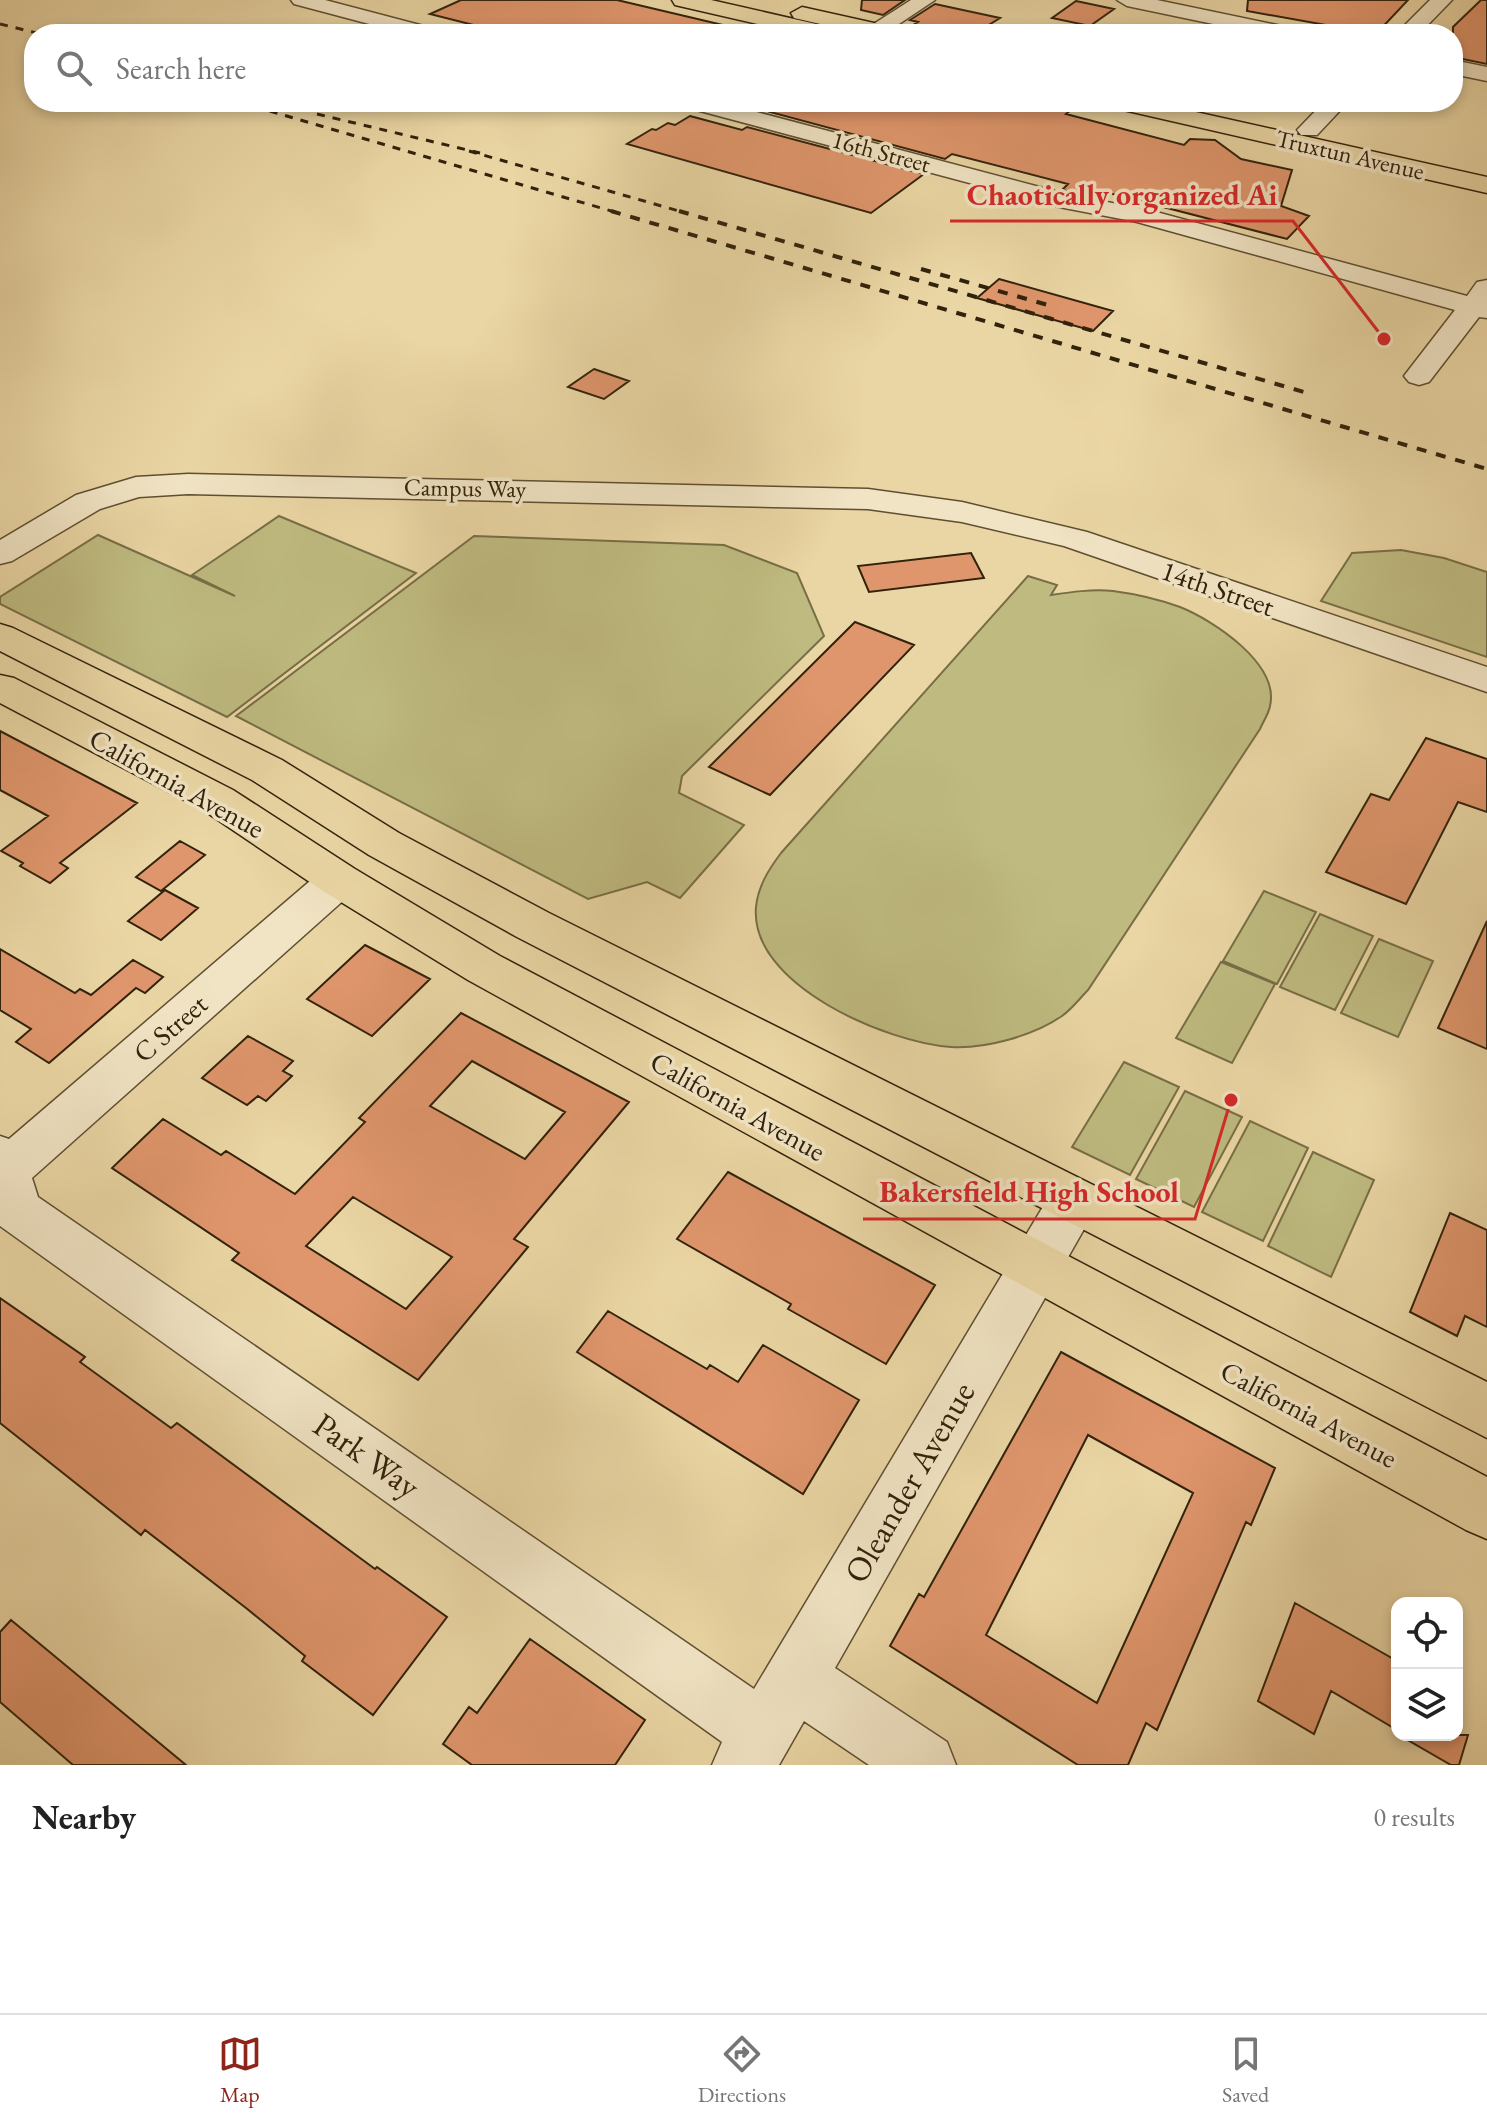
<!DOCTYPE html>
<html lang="en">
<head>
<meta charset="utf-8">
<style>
  :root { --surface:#fff; --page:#f2f2f2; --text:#222; --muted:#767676; --line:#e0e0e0; --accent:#8f2418 }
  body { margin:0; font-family:"EB Garamond",serif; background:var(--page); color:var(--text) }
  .controls { position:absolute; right:24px; bottom:24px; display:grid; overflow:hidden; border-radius:16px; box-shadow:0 4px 12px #0003 }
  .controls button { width:72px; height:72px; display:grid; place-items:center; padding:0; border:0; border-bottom:2px solid var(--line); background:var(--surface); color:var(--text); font:40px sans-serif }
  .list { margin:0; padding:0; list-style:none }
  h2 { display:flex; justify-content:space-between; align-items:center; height:104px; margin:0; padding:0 32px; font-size:34px }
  h2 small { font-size:26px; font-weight:400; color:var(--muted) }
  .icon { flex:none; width:44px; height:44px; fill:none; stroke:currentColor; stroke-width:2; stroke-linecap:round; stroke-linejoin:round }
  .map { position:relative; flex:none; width:1487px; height:1765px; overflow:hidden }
  .search { position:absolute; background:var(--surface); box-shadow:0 4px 12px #0003; left:24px; right:24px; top:24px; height:88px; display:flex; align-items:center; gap:20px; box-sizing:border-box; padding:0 28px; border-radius:32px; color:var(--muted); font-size:30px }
  .sheet { height:248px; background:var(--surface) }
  nav { display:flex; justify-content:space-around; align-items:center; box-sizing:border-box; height:112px; border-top:2px solid var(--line); background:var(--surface); font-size:22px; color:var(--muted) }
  nav a { display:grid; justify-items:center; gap:4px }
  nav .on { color:var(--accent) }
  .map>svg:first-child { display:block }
  .green { fill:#bfbb80; stroke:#786e46; stroke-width:2 }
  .building { fill:#e0966c; stroke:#31220c; stroke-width:2; fill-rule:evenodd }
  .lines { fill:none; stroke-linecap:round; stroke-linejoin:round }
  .minor-casing { stroke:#5f4f32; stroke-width:3 }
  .major-casing { stroke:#31220c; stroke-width:3 }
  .minor { fill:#f1e4c4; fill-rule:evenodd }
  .major { fill:#ead6a4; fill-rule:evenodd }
  .rail-far1 { stroke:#31220c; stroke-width:3; stroke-dasharray:8 8; stroke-linecap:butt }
  .rail { stroke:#31220c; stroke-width:4; stroke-dasharray:10 10; stroke-linecap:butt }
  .labels { text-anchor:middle; stroke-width:7; stroke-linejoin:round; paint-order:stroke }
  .far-street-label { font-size:24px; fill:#31220c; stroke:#f1e4c4 }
  .street-label { font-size:28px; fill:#31220c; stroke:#f1e4c4 }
  .near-street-label { font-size:34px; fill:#31220c; stroke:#f1e4c4 }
  .leader { fill:none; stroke:#d62828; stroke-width:3 }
  .callout-dot { fill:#d62828; stroke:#f1e4c4; stroke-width:3 }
  .callout-label { font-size:30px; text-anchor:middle; font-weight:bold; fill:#d62828; stroke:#f1e4c4; stroke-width:7; stroke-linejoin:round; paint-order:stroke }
</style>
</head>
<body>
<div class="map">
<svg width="1487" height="1765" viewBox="0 0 1487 1765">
  <rect width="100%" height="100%" fill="#ead6a4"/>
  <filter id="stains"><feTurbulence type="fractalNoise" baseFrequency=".0025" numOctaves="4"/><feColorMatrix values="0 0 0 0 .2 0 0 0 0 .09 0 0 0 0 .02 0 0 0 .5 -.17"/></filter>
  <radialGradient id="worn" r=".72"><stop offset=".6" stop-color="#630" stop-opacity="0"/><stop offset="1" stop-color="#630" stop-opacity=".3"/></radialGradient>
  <!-- green -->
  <path class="green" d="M279,516L416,573L227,717L0,604V597L98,535L235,596L192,575Z
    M474,536L724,545L797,573L824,636L682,776L679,793L744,825L680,898L647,882L588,899L236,716Z
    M1401,550L1444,558L1487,572V657L1321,601L1352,553Z
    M1028,576L1057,585L1051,595C1071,592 1092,589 1113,591C1136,594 1158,599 1180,607C1213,620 1280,664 1270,706C1269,713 1263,722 1260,729L1088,990C1080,998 1072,1009 1062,1016C1033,1036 985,1049 951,1047C888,1043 749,985 756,907C758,886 769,869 781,853Z
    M1264,891L1316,912L1277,984L1223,961Z
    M1320,914L1373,936L1335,1010L1280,987Z
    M1379,939L1433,961L1398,1037L1341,1013Z
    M1221,962L1275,984L1232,1063L1176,1038Z
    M1124,1062L1179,1087L1130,1175L1072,1147Z
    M1185,1091L1242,1117L1194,1207L1136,1179Z
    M1250,1121L1308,1148L1263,1241L1202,1212Z
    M1313,1152L1374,1180L1331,1277L1268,1246Z"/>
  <!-- building -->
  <path class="building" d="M461,0H617L723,25L722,34H509L430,14Z
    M862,0H905L883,15L861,10Z
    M1248,0H1408L1376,34L1247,11Z
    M1481,0H1487V64L1453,57V27Z
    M1076,1L1114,9L1090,26L1052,18Z
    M935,4L1000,18L974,34H936L908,28L918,22L910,20Z
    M787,102H1081L1066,114L1184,145L1190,139L1215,140L1241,159L1292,170L1281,206L1309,216L1287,239L1109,193L1097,192L1091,196L1071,192L1062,190L1068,184L952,154L945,159L770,112Z
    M690,116L742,130L747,127L924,174L871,213L627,144L652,129L656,130L668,123L675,125Z
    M999,279L1113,311L1093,331L977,298Z
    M594,369L629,381L604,399L568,387Z
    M971,553L984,578L869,592L858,566Z
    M855,622L914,645L770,795L709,767Z
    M0,731L137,803L60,863L68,868L50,883L20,866L23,863L1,851L48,816L0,790Z
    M1426,738L1487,759V812L1458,802L1406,904L1326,872L1371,794L1389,800Z
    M180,841L205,855L161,891L136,877Z
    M165,890L198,908L161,940L128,921Z
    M1487,921V1049L1438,1028Z
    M365,945L430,979L372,1036L307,999Z
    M0,949L75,993L80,989L91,995L133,960L163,977L145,993L136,988L49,1063L16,1042L31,1029L0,1010Z
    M461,1013L629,1102L514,1239L528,1247L418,1380L232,1260L239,1253L112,1168L163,1119L221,1155L226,1151L295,1194L365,1122L359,1118ZM472,1061L565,1112L525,1159L430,1106ZM353,1197L452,1257L406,1309L306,1246Z
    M248,1036L293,1061L283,1071L292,1076L266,1101L258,1096L247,1105L202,1078Z
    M728,1172L935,1285L886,1364L788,1309L791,1304L677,1239Z
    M1450,1213L1487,1230V1327L1465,1316L1457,1336L1410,1312Z
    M0,1298L85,1357L80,1362L171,1428L177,1423L375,1569L377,1567L447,1617L373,1715L302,1661L305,1656L246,1608L145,1530L141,1535L0,1423Z
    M608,1311L707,1369L710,1365L738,1382L763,1345L859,1400L803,1494L577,1352Z
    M1061,1352L1275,1468L1251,1525L1246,1522L1157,1730L1146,1723L1128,1765H1078L890,1646L919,1594L924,1597ZM1088,1435L1193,1493L1097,1703L986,1635Z
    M1295,1603L1397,1661V1730L1331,1691L1314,1734L1258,1701Z
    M11,1620L186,1765H73L0,1702V1632Z
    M530,1639L645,1720L615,1765H472L443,1744L469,1707L477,1713Z
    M1399,1735H1468L1459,1765H1451Z"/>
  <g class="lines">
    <!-- minor casing -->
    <g class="minor-casing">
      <path id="minor" d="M291,0H325L439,30L443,34H407L294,4Z
        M911,0H935L884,34H858Z
        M1117,0H1157L1291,28L1302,34H1261L1127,6Z
        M1430,0H1452L1419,34H1396Z
        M1453,60L1487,67V81L1453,74Z
        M682,102H719L1070,195L1149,210L1467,296L1477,282L1487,280V318L1479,317L1429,382L1419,385L1409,382L1404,376L1455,310L1137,222L1059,207L685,107Z
        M1324,102H1348L1317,135H1301L1297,130Z
        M188,474L868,489L962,502L1087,532L1487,667V692L1064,546L962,522L868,509L188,494L139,497L100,509L12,561L0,564V540L76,495L136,477Z
        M339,865L354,869L360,880L354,891L32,1178L38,1197L754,1689L1056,1185L1074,1179L1092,1185L1099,1200L1092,1215L835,1668L947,1742L956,1765H869L804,1721L779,1765H712L722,1742L0,1226V1136L9,1139L324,869Z"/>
    </g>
    <!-- major casing -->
    <g class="major-casing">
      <path id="major" d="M672,0H711L838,29L841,34H801L675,5Z
        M802,7L901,29L904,34H864L794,18L791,13Z
        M1107,102H1151L1487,177V193L1119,109L1111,107Z
        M0,624L13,628L282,760L399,833L549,913L1487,1382V1438L517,937L369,855L252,780L0,651Z
        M0,675L14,678L233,790L355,869L500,956L1487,1477V1539L1466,1530L468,980L323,891L203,810L0,703Z"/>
    </g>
    <!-- minor -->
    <use href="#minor" class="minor"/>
    <!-- major -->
    <use href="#major" class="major"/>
    <!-- rail-far1 -->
    <path class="rail-far1" d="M0,24L41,34
      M239,102L618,213
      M317,114L480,153
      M469,151L686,213"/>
    <!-- rail -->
    <path class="rail" d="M611,211L1487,469
      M679,211L1304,392
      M921,269L1055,307"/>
  </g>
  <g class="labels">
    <!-- far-street labels -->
    <g class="far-street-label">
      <text transform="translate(881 152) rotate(15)" y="8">16th Street</text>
      <text transform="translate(1350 155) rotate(13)" y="8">Truxtun Avenue</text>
      <text transform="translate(465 488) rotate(1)" y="8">Campus Way</text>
    </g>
    <!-- street labels -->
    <g class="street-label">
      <text transform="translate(1218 588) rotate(19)" y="10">14th Street</text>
      <text transform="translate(177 783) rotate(29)" y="10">California Avenue</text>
      <text transform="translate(170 1028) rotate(-41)" y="10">C Street</text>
      <text transform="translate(738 1106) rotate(29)" y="10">California Avenue</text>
      <text transform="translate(1309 1414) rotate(28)" y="10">California Avenue</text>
    </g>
    <!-- near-street labels -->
    <g class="near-street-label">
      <text transform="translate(367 1455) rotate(35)" y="12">Park Way</text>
      <text transform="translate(909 1482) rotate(-60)" y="12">Oleander Avenue</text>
    </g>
  </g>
  <!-- callouts -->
  <path class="leader" d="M1384 339L1293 221H950M1231 1100L1195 1219H863"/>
  <g class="callout-dot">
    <circle cx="1384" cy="339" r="8"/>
    <circle cx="1231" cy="1100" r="8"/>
  </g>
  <g class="callout-label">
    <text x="1122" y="205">Chaotically organized Ai</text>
    <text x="1029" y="1202">Bakersfield High School</text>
  </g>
  <rect width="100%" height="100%" filter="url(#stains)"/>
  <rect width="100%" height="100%" fill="url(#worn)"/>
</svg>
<div class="controls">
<button><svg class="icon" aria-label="locate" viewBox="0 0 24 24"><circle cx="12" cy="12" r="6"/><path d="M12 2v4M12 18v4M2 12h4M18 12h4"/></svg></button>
<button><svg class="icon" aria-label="layers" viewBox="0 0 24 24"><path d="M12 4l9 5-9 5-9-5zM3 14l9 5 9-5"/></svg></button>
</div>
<div class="search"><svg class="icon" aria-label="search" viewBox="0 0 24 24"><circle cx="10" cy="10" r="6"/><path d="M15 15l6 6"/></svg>Search here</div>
</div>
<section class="sheet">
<h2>Nearby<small>0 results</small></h2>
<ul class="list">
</ul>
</section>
<nav>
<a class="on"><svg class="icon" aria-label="map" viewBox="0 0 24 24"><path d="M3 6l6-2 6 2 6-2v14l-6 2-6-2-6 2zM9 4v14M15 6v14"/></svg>Map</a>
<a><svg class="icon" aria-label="directions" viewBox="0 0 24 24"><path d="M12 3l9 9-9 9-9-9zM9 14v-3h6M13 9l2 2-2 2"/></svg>Directions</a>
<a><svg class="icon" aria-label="saved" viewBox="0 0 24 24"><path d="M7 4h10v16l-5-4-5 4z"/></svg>Saved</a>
</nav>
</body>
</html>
